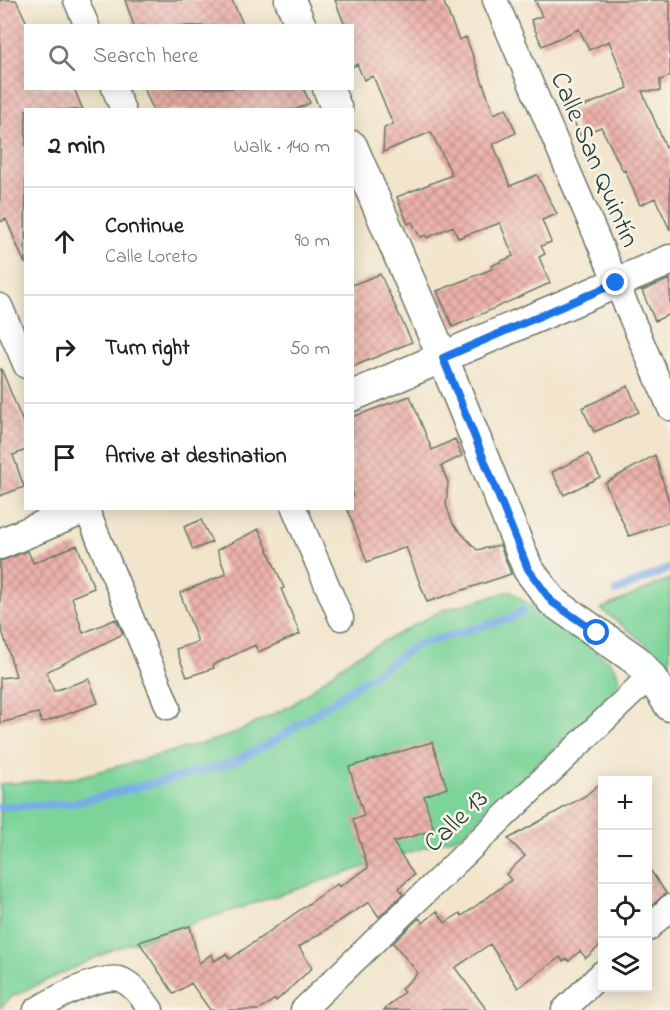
<!DOCTYPE html>
<html lang="en">
<head>
<meta charset="utf-8">
<style>
  :root { --surface:#fff; --page:#f2f2f2; --text:#222; --muted:#767676; --line:#e0e0e0 }
  body { margin:0; font-family:"Indie Flower",sans-serif; background:var(--page); color:var(--text) }
  .controls { position:absolute; right:18px; bottom:18px; display:grid; overflow:hidden; border-radius:0px; box-shadow:0 3px 15px #0003 }
  .controls button { width:54px; height:54px; display:grid; place-items:center; padding:0; border:0; border-bottom:2px solid var(--line); background:var(--surface); color:var(--text); font:30px sans-serif }
  .stop { position:absolute; width:18px; height:18px; margin:-14px; border:4px solid #1a73e8; border-radius:50%; background:#fff }
  .stop.end { background:#1a73e8; border-color:#fff; box-shadow:0 2px 6px #0008 }
  .list { margin:0; padding:0; list-style:none }
  h2 { display:flex; justify-content:space-between; align-items:center; height:78px; margin:0; padding:0 24px; font-size:26px }
  h2 small { font-size:20px; font-weight:400; color:var(--muted) }
  .list li { display:grid; grid-template-columns:39px 1fr auto; gap:18px; align-items:center; box-sizing:border-box; height:108px; padding:0 24px; border-top:2px solid var(--line) }
  .list b { display:block; font-size:22px; white-space:nowrap }
  .list p { margin:0; font-size:20px; white-space:nowrap; color:var(--muted) }
  .list em { font-size:20px; font-style:normal; color:var(--muted) }
  .icon { flex:none; width:33px; height:33px; fill:none; stroke:currentColor; stroke-width:2; stroke-linecap:round; stroke-linejoin:round }
  .map { position:relative; flex:none; width:670px; height:1010px; overflow:hidden }
  .search { position:absolute; background:var(--surface); box-shadow:0 3px 15px #0003; left:24px; top:24px; width:330px; height:66px; display:flex; align-items:center; gap:15px; box-sizing:border-box; padding:0 21px; border-radius:0px; color:var(--muted); font-size:22px }
  .panel { position:absolute; background:var(--surface); box-shadow:0 3px 15px #0003; left:24px; top:108px; width:330px; height:402px; border-radius:0px }
  .map>svg:first-child { display:block }
  .park { fill:#7bd49a; stroke:#4d8867; stroke-width:1.5 }
  .lines { fill:none; stroke-linecap:round; stroke-linejoin:round }
  .stream { stroke:#78ade6; stroke-width:8 }
  .building { fill:url(#building-cross-hatch) }
  .minor-casing { stroke:#697869; stroke-width:27 }
  .tertiary-casing { stroke:#697869; stroke-width:33 }
  .minor { stroke:#fff; stroke-width:24 }
  .tertiary { stroke:#fff; stroke-width:30 }
  .route { stroke:#1a73e8; stroke-width:8 }
  .labels { text-anchor:middle; stroke-width:5; stroke-linejoin:round; paint-order:stroke }
  .street-label { font-size:27px; fill:#1f3d34; stroke:#f7f3e8 }
</style>
</head>
<body>
<div class="map">
<svg width="670" height="1010" viewBox="0 0 670 1010">
  <defs>
    <pattern id="building-cross-hatch" width="8" height="8" patternUnits="userSpaceOnUse" patternTransform="scale(1.5)"><rect width="8" height="8" fill="#edb1aa"/><path d="M0 0l8 8M0 8l8-8" fill="none" stroke="#bf918b"/></pattern>
  </defs>
  <rect width="100%" height="100%" fill="#f7f3e8"/>
  <filter id="ink" filterUnits="userSpaceOnUse"><feTurbulence type="fractalNoise" baseFrequency=".0167" numOctaves="2"/><feDisplacementMap in="SourceGraphic" scale="12" xChannelSelector="R" yChannelSelector="G"/><feConvolveMatrix kernelMatrix="1 2 1 2 8 2 1 2 1" color-interpolation-filters="sRGB"/></filter>
  <filter id="wash" filterUnits="userSpaceOnUse"><feTurbulence type="fractalNoise" baseFrequency=".008" numOctaves="4" result="noise"/><feDisplacementMap in="SourceGraphic" scale="24" xChannelSelector="R" yChannelSelector="G"/><feGaussianBlur stdDeviation="1.35" result="paint"/><feColorMatrix in="noise" values="0 0 0 0 0 0 0 0 0 0 0 0 0 0 0 0 0 1.4 0 .05"/><feComposite in="paint" operator="in"/></filter>
  <g filter="url(#wash)">
    <rect width="100%" height="100%" fill="#f2e5cc"/>
    <!-- park -->
    <path class="park" d="M670,579V668L664,658L601,609Z
      M510,591L609,661L616,669L619,680L611,694L462,835L114,949L11,997L0,1008V784L75,778L229,736L292,705L352,658L441,611Z"/>
    <g class="lines">
      <!-- stream -->
      <path class="stream" d="M616,591L670,568
        M0,807L75,803L232,763L277,739L417,645L511,618L524,610"/>
    </g>
    <g id="blocks">
      <!-- building -->
      <path class="building" d="M0,0H16L26,21V88H74L83,110H26L25,264L6,219L0,222Z
        M125,0H232L244,26H134Z
        M335,0H443L459,40L466,37L494,114L506,108L516,133L493,144L510,186L537,175L557,214L542,220L551,242L541,246L545,254L539,257L550,283L453,327L437,291L492,269L491,266L513,256L500,223L458,238L453,226L427,238L426,235L420,237L412,222L408,224L397,197L452,175L431,132L383,152L384,128L393,124L373,76L364,80L357,64L352,67V26H345Z
        M535,0H670V76L660,80V91H642L670,157V230L655,198L640,205L625,170L623,171L601,127L580,135L570,112L628,88L609,41L589,50L579,29L542,46L531,20L542,16Z
        M144,88H303L310,103L295,110H153Z
        M380,274L412,342L352,367V285Z
        M670,279V314L655,321L642,291Z
        M1,368L26,430V450L13,455L24,487L0,496Z
        M628,386L639,412L594,432L582,408Z
        M410,396L432,450L455,439L462,456L441,466L448,482L446,505L453,524L477,550L500,545L511,574L427,602L406,547L367,562L347,508H352V417Z
        M588,454L600,477L564,495L552,472Z
        M655,455L670,505V522L629,536L605,483Z
        M201,520L212,542L193,550L184,527Z
        M259,529L284,588L281,589L300,634L258,652L255,645L213,665L214,668L187,677L176,649L198,642L180,593L226,574L217,550Z
        M77,545L94,588L72,597L83,633L116,619L123,634L46,672L54,691L89,679L98,703L42,723L38,713L0,723V678L16,676L0,624V561L28,551L33,563Z
        M432,742L447,788L424,796L434,830L393,842L414,875L399,888L403,894L379,917L369,902L299,947L312,968L276,1001L275,999L259,1010H210L191,983L174,994L139,942L190,926L199,963L212,954L214,961L226,954L230,959L337,884L339,887L368,868L353,819L364,816L349,767Z
        M603,781V943L586,958L580,951L569,961L567,959L563,961L560,957L518,988L490,944L455,968L487,1010H384L404,992L401,989L418,973L393,943L419,918L423,923L437,911L445,923L460,913L462,916L511,880L506,874L525,856L508,839L585,796Z
        M648,867L666,893L648,909Z"/>
    </g>
  </g>
  <g filter="url(#ink)">
    <use href="#blocks" fill-opacity="0" stroke="#697869" stroke-width="1.5"/>
    <g class="lines">
      <!-- minor casing -->
      <g class="minor-casing">
        <path id="minor" d="M76,0L87,26
          M495,0L670,408
          M114,88L123,110
          M0,306L26,366
          M86,508L168,707
          M294,508L341,618
          M648,929L670,907
          M36,1010C54,999 103,972 122,980C135,986 143,999 151,1010
          M303,1010L650,676
          M564,1010L602,973"/>
      </g>
      <!-- tertiary casing -->
      <g class="tertiary-casing">
        <path id="tertiary" d="M290,0L301,26
          M328,88L337,110
          M352,146L443,358L528,569L552,601L636,660L650,676L670,706
          M352,396L670,260
          M0,544L86,508"/>
      </g>
      <!-- minor -->
      <use href="#minor" class="minor"/>
      <!-- tertiary -->
      <use href="#tertiary" class="tertiary"/>
    </g>
  </g>
  <g class="lines" filter="url(#ink)">
    <!-- route -->
    <path class="route" d="M597,633L552,602L528,569L443,358L616,283"/>
  </g>
  <g class="labels">
    <!-- street labels -->
    <g class="street-label">
      <text transform="translate(596 159) rotate(67)" y="9">Calle San Quintín</text>
      <text transform="translate(455 820) rotate(-44)" y="9">Calle 13</text>
    </g>
  </g>
</svg>
<div class="controls">
<button>+</button>
<button>−</button>
<button><svg class="icon" aria-label="locate" viewBox="0 0 24 24"><circle cx="12" cy="12" r="6"/><path d="M12 2v4M12 18v4M2 12h4M18 12h4"/></svg></button>
<button><svg class="icon" aria-label="layers" viewBox="0 0 24 24"><path d="M12 4l9 5-9 5-9-5zM3 14l9 5 9-5"/></svg></button>
</div>
<div class="stop" style="left:597px;top:633px"></div>
<div class="stop end" style="left:616px;top:283px"></div>
<div class="search"><svg class="icon" aria-label="search" viewBox="0 0 24 24"><circle cx="10" cy="10" r="6"/><path d="M15 15l6 6"/></svg>Search here</div>
<section class="panel">
<h2>2 min<small>Walk · 140 m</small></h2>
<ul class="list">
<li><svg class="icon" aria-label="ahead" viewBox="0 0 24 24"><path d="M12 20V5M6 11l6-6 6 6"/></svg><div><b>Continue</b><p>Calle Loreto</p></div><em>90 m</em></li>
<li><svg class="icon" aria-label="right" viewBox="0 0 24 24"><path d="M7 20v-9h11M14 6l5 5-5 5"/></svg><div><b>Turn right</b></div><em>50 m</em></li>
<li><svg class="icon" aria-label="arrive" viewBox="0 0 24 24"><path d="M6 21V4h12l-3 4 3 4H6"/></svg><div><b>Arrive at destination</b></div></li>
</ul>
</section>
</div>
</body>
</html>
